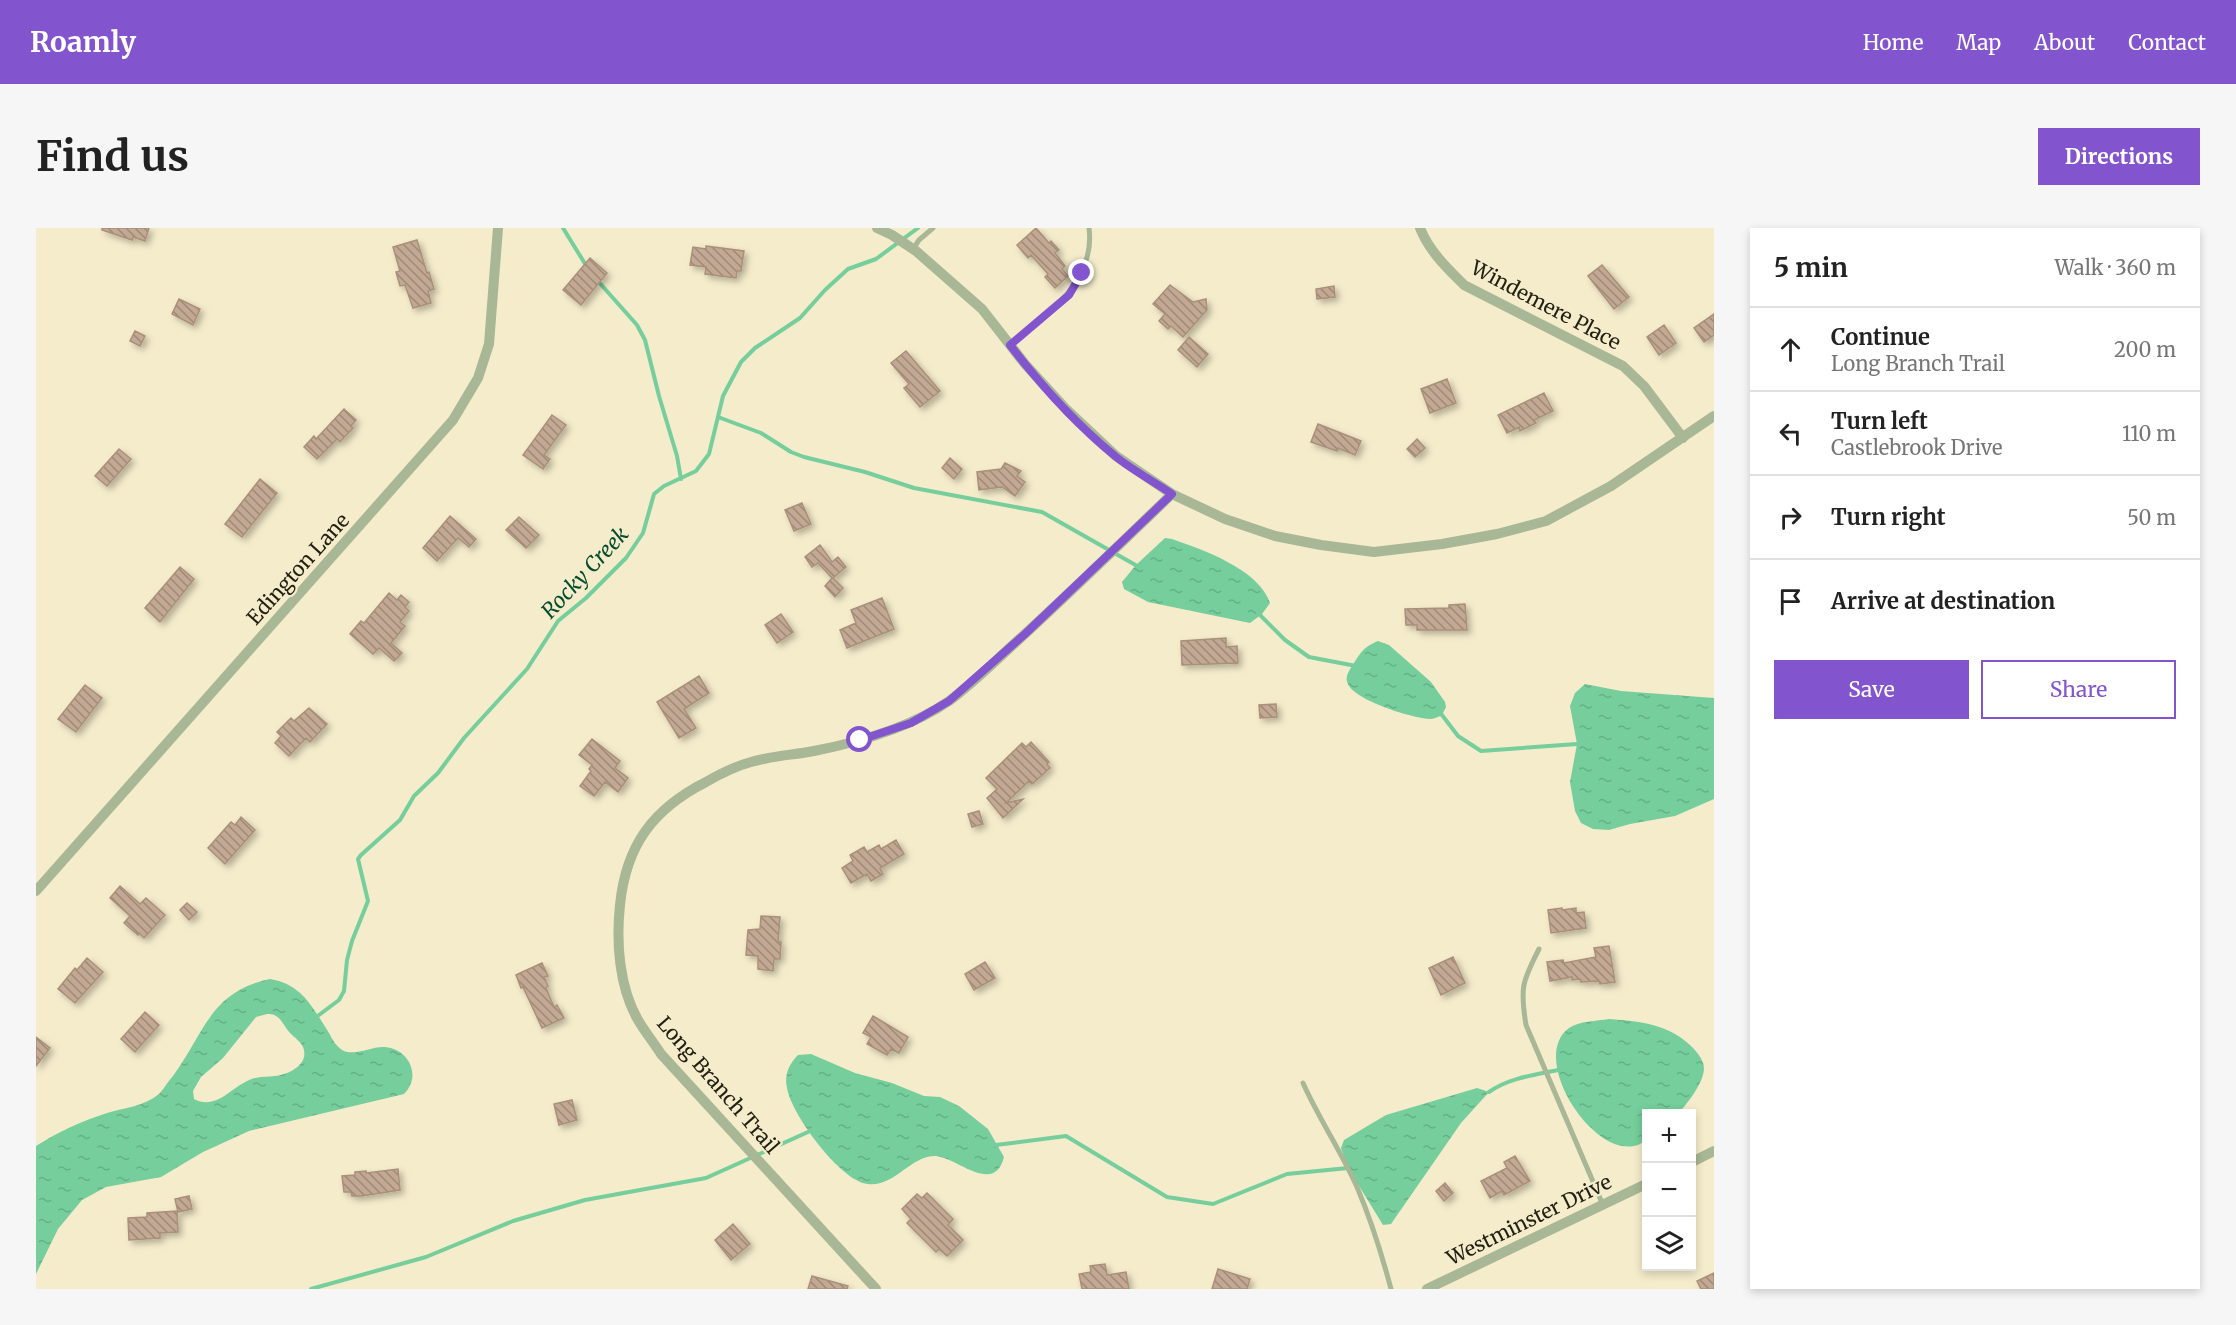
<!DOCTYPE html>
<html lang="en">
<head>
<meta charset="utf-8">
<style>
  :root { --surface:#fff; --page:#f6f6f6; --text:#222; --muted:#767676; --line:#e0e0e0; --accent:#8255ce }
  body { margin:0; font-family:Merriweather,serif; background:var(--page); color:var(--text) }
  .controls { position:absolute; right:18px; bottom:18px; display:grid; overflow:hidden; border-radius:0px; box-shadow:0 3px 9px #0003 }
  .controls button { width:54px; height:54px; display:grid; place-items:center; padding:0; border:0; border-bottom:2px solid var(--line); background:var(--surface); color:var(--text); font:30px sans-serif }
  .stop { position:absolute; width:18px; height:18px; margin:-14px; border:4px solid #8255ce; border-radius:50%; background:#fff }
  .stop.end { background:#8255ce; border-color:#fff; box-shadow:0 2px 6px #0008 }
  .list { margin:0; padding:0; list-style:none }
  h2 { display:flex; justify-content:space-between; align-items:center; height:78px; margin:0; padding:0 24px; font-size:26px }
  h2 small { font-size:20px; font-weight:400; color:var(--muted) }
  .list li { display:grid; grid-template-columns:39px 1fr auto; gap:18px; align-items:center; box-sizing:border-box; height:84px; padding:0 24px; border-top:2px solid var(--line) }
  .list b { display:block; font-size:22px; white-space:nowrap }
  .list p { margin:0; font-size:20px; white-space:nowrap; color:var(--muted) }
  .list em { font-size:20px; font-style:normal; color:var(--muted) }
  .actions { display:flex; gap:12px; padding:18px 24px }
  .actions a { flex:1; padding:14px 0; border:2px solid var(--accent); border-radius:0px; text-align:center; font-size:21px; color:var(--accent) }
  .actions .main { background:var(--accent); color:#fff }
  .icon { flex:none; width:33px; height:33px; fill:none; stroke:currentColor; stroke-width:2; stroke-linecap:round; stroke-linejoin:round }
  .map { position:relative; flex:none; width:1678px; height:1061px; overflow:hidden; border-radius:0px }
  header { display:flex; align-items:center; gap:36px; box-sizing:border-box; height:84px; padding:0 30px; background:var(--accent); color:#fff }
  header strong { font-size:28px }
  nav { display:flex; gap:33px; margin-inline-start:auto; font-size:21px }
  .intro { display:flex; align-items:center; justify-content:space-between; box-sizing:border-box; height:144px; padding:0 36px }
  h1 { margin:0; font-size:42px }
  .button { padding:15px 27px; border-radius:0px; background:var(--accent); color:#fff; font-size:21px; font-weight:700 }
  main { display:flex; gap:36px; padding:0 36px }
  aside { flex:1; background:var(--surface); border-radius:0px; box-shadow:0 3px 9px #0003 }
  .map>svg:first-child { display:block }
  .water { fill:url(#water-ripples); fill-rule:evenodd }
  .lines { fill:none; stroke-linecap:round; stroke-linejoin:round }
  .stream { stroke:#75ce9c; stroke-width:4 }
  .building { fill:url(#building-back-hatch); stroke:#a9907a; stroke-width:1.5; filter:url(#shadow) }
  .service { stroke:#a8b795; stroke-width:5 }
  .minor { stroke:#a8b795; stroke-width:10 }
  .route { stroke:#8255ce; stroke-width:8 }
  .labels { text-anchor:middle; stroke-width:4.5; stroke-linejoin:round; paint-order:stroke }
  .street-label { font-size:20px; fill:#221f13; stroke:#f5eccb }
  .water-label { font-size:21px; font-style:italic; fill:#044d2e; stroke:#f5eccb }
</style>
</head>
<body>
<header>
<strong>Roamly</strong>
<nav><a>Home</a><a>Map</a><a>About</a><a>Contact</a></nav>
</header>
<div class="intro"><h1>Find us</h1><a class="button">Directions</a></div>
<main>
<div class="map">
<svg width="1678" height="1061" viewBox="0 0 1678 1061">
  <defs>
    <pattern id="water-ripples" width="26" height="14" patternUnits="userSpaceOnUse" patternTransform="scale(1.5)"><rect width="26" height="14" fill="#75ce9c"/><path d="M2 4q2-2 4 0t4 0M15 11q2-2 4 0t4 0" fill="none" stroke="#65b086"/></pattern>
    <pattern id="building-back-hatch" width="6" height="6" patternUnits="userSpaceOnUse" patternTransform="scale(1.5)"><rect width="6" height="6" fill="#c3a993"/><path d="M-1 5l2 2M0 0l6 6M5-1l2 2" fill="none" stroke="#9e8977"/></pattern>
    <filter id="shadow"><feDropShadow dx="3.5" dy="3.5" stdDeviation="3" flood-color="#0004"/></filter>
  </defs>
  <rect width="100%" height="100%" fill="#f5eccb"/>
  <!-- water -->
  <path class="water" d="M1129,310L1136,311C1167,322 1223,341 1234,375L1226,386L1214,395L1112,374L1088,361L1086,354L1100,337Z
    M1342,413L1353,417L1395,454L1409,474L1410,479L1406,487C1402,489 1398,491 1393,491C1376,490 1318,472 1312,456C1308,448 1314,442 1318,435C1326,423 1328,419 1342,413Z
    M1549,456L1585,463L1678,470V571L1639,588L1594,596L1573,602L1557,601L1545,595L1539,583L1534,554L1541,516L1534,478L1539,465Z
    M234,751C266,756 277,780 293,805C296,811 301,820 308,823C320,828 336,818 349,819C373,821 386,848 368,866L213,903L167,924L125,949L70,959L46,972L22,1001L0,1046V918C22,904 46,893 71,885C88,880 109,878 123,866C128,861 132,853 137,848C169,804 174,764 234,751ZM231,786C244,785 246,796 254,805C258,809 265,814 267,819C274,836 253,847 239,848C229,849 220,848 211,853C193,862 179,882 158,871L157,863L165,849L187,830L220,789Z
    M1573,791C1605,793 1636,797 1658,821C1663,827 1668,833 1668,841C1667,856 1652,874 1643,885L1610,886V912C1607,914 1602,918 1598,918C1554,927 1493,829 1533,800C1543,793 1561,793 1573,791Z
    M775,826L819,845L856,855L888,868L904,869L923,878L952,901L968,929C958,968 921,929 899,928C874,928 859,959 832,956C805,954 755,886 751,860C748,847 753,836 762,827Z
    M1441,860L1453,864L1425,895L1355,996L1347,997L1312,940L1305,920L1308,912L1350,887Z"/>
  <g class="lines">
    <!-- stream -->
    <path class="stream" d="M527,0L551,39
      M561,52L601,97L609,112L623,168L641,228L645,251
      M682,189L725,205L755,224L768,229L829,244L878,260L1006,284L1103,339
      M1222,385L1249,412L1273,429L1320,438
      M1402,485L1406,487L1422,508L1445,523L1541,516
      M283,787L303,772L308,763L311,732L316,713L332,673L322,631L325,627L364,592L378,568L402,545L428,510L491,441L522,393L550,370L590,330L607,305L618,266L628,258L660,243L673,226L687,168L705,134L719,120L764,90L789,62L812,41L840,31L882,0
      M1453,864C1473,850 1498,847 1522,842
      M960,917L1030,908L1131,969L1177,976L1251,946L1312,940
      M275,1061L390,1029L477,993L549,972L670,950L772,904"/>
  </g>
  <!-- building -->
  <path class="building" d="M66,0H113L109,13L97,9L96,12L66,2Z
    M1000,0L1013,15L1015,13L1023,22L1019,25L1029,38L1026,41L1032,48L1019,60L1009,49L1012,46L995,27L992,30L981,17Z
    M381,12L391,45L393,44L398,61L392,63L395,75L377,80L369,57L364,58L360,44L364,43L357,19Z
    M670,18L708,23L705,43H701L700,50L669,46L670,39L654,37L657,19L670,21Z
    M554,30L571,45L545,77L527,62Z
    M1566,37L1593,69L1578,81L1552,48Z
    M1134,57L1157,74L1170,71L1171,82L1147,109L1135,98L1132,101L1123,93L1129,86L1117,76Z
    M1298,58L1299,69L1281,71L1280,61Z
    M143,71L164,81L157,97L136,86Z
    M1678,86V107L1668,114L1658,100Z
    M1628,97L1640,115L1623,127L1611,109Z
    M99,103L109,108L104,118L94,113Z
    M1153,109L1172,126L1161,139L1142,122Z
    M870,123L904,163L884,179L868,160L873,156L855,135Z
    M1411,151L1420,175L1394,185L1385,161Z
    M1508,165L1517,183L1498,192L1500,195L1484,203L1483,199L1471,205L1462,187Z
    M308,181L320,192L315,198L317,200L304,214L301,211L281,231L268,219L278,208L280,211Z
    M516,187L530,197L508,227L514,231L507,241L487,227Z
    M1282,196L1325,213L1319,227L1302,220L1301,223L1275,214Z
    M1381,211L1389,220L1379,229L1371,221Z
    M83,221L95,231L71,258L59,248Z
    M914,230L926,241L918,251L906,240Z
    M969,235L985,243L981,248L989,254L979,268L966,259L943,262L941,244L965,241Z
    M224,251L241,265L206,309L189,296Z
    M766,275L775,296L758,303L749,282Z
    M414,288L440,311L433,319L422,310L401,333L387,320Z
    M483,289L503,307L490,320L470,302Z
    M784,317L796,334L802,329L810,339L797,350L807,360L799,369L789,358L796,350L782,335L776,339L769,329Z
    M144,339L158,351L124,394L109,380Z
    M353,365L361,372L365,367L373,374L369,379L373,383L364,394L369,398L355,415L366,425L358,433L343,420L337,426L314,406L325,393L328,395Z
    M846,370L858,401L811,420L804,402L820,395L815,382Z
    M1429,376L1431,402H1381V397H1370L1369,381L1413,380V377Z
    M745,386L757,404L741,415L729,397Z
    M1190,410V419L1201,418L1202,435L1146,437L1145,413Z
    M663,448L673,465L648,481L660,500L643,510L621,474Z
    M49,457L66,470L40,504L22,491Z
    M1240,476L1241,489L1224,490L1223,477Z
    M273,480L291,496L274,514L270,510L253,528L239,515L245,508L241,504L255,490L258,493Z
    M556,511L584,533L579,540L592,550L582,564L569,554L558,568L544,558L555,543L553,541L556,537L543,527Z
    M995,514L1013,534L1011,536L1014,540L996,556L993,553L970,575L987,571L967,590L951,570L961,561L950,550L986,515L990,519Z
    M943,583L947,596L936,599L932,586Z
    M205,589L219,602L189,636L172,620L195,594L199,597Z
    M860,612L868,626L844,640L847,646L835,653L831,646L815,655L806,640L817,633L814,627L828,619L831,624L843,617L845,621Z
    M84,658L104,676L110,670L129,687L108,710L103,705L102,707L88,695L94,688L74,670Z
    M151,675L161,684L153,692L144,682Z
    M1526,680V682L1540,680V685L1548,684L1550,700L1515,705L1512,682Z
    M725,688L744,689L742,714H745L744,731H738L737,743L722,741V728L710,727L712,702L724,701Z
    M1573,718L1579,754L1564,756L1563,753L1545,754L1544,751L1536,752V749L1514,753L1511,734L1527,732L1528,735L1560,729L1558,720Z
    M1417,729L1429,755L1405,767L1393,740Z
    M51,730L67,744L39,775L22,761L39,740L41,742Z
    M949,734L959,750L938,762L929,746Z
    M506,735L512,748L508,749L512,758L510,760L518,779L521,777L528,790L506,800L487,759L485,760L480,747Z
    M109,784L123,797L99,824L85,811Z
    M837,788L872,809L863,825L855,821L851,827L831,816L835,809L827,805Z
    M0,809L14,820L0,838Z
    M536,872L541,892L523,897L518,876Z
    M1479,928L1494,953L1468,967L1466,963L1454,970L1445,953L1471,940L1468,934Z
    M362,941L364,962L325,968H316L315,964H308L306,948L319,947V944L330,943V945Z
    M1409,955L1417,965L1408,973L1400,963Z
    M891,965L917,991L912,997L927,1012L911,1028L903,1021L900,1024L871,995L875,991L866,981L881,966L886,970Z
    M153,968L156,981L142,984L139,971Z
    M141,983L142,1004L124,1005V1010L93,1012L92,990L111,989V985Z
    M697,996L714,1016L695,1032L679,1012Z
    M1069,1036L1071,1047L1090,1044L1093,1061H1046L1043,1046L1055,1044L1054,1038Z
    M1182,1041L1214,1051L1211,1061H1176Z
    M1678,1045V1061H1665L1661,1053Z
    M776,1048L812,1058L811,1061H772Z"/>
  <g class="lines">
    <!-- service -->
    <path class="service" d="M877,21L883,12L897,0
      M974,117C1010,87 1060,54 1053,0
      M1503,721C1486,754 1484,760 1490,797L1567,977
      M1267,855C1283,891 1305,923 1321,959C1335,992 1346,1027 1355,1061"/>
    <!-- minor -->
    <path class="minor" d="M841,0L856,7L880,23L946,81L989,136L1031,182L1080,228L1136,266L1189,291L1239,308L1285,317L1338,324L1406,316L1461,306L1510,293L1575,258L1678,188
      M1384,0C1393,23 1411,40 1428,57L1587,138L1608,158L1647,210
      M0,663L417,192L442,150L453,116L462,0
      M1656,934L1678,923
      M840,1061L625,826C618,815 609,804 602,792C583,759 580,714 584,677C590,617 617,581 670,554C684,546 700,538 715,534C735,528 757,527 778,523C824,514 874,500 913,473C936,456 957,435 978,416C1032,367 1084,316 1136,266
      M1391,1061L1610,956"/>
  </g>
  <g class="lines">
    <!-- route -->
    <path class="route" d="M824,512L875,495L913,473L989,406L1136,266C1117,253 1096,242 1079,228C1040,196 1004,156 974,117L1033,67L1046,45"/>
  </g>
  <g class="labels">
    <!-- street labels -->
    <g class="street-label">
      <text transform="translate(1510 77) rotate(28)" y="7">Windemere Place</text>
      <text transform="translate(262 341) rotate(-48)" y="7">Edington Lane</text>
      <text transform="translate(682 857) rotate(49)" y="7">Long Branch Trail</text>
      <text transform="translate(1493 992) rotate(-26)" y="7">Westminster Drive</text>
    </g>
    <!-- water labels -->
    <g class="water-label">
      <text transform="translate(549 345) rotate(-47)" y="7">Rocky Creek</text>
    </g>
  </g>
</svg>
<div class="controls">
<button>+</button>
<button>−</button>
<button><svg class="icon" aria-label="layers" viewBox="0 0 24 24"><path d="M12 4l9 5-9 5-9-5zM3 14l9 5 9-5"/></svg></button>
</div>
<div class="stop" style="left:824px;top:512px"></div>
<div class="stop end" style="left:1046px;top:45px"></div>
</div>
<aside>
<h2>5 min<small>Walk · 360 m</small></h2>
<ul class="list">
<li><svg class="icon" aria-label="ahead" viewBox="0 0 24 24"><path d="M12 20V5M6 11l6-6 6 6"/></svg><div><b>Continue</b><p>Long Branch Trail</p></div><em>200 m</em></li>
<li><svg class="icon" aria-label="left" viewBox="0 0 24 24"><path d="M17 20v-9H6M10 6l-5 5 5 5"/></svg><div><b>Turn left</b><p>Castlebrook Drive</p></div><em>110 m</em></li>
<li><svg class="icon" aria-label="right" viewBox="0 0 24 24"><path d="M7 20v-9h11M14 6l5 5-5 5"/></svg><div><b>Turn right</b></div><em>50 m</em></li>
<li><svg class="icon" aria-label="arrive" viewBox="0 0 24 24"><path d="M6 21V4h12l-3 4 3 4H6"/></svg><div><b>Arrive at destination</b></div></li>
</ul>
<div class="actions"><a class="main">Save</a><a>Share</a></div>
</aside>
</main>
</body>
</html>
